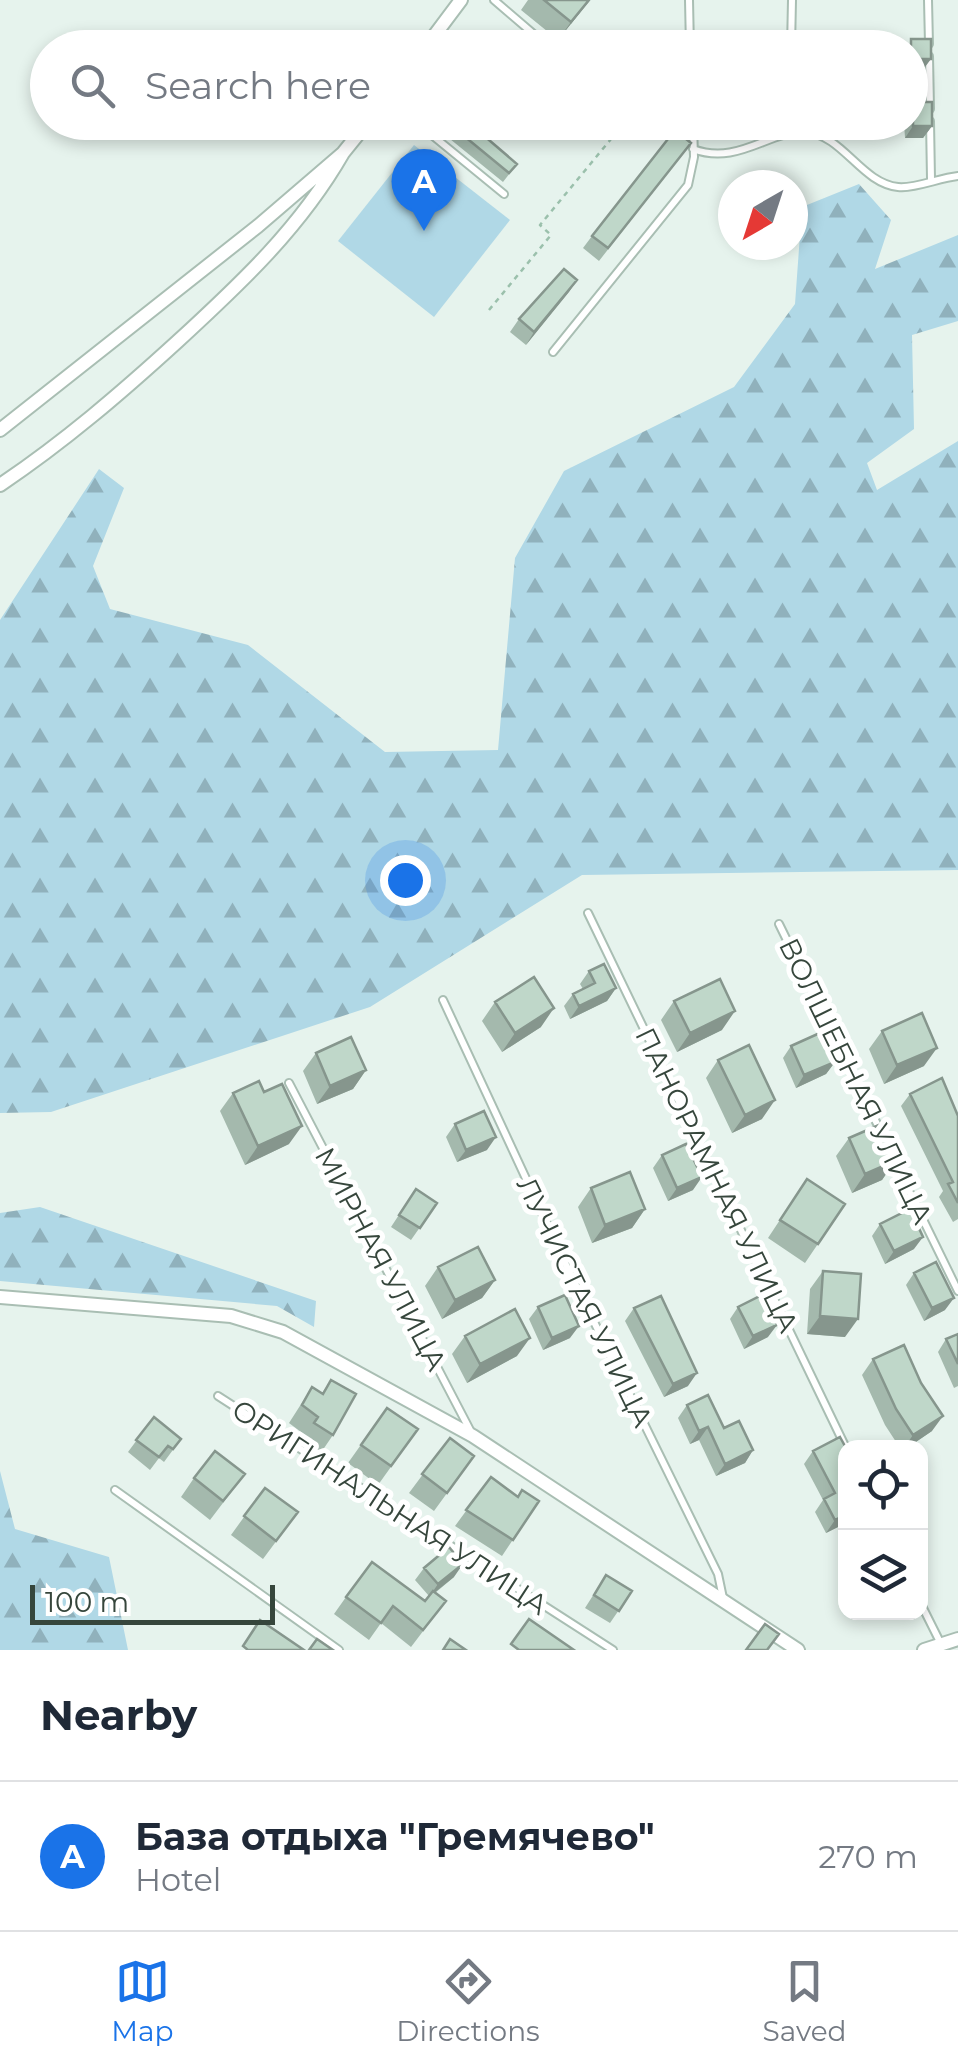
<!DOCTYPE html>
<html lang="en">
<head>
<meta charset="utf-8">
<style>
  :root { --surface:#fff; --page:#f6f6f7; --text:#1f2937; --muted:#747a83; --line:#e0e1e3; --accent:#1a73e8 }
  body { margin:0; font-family:Montserrat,sans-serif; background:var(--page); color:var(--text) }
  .controls { position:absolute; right:30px; bottom:30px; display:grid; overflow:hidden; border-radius:20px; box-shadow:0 5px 15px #0003 }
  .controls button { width:90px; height:90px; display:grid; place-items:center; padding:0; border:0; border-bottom:2px solid var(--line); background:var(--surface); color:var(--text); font:50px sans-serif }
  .compass { position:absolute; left:718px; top:170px; width:90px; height:90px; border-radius:50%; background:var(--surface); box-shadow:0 5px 15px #0003; rotate:219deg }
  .scale { position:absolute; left:30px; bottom:25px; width:245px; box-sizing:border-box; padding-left:10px; border:5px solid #36463c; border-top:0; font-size:28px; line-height:35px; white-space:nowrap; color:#36463c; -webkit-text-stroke:8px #fff; paint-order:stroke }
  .you { position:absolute; left:405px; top:880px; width:35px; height:35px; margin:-25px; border:8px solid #fff; border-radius:50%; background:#1a73e8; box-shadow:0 0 0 15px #1a73e833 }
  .badge { display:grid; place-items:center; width:65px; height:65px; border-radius:50%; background:var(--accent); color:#fff; font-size:32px; font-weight:700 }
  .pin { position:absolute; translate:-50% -82px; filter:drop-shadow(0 2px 5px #0008) }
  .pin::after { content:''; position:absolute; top:52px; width:35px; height:30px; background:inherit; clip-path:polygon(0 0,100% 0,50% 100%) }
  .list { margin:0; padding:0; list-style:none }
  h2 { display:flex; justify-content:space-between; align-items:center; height:130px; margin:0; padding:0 40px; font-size:42px }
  h2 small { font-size:32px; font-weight:400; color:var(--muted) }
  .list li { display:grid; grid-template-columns:65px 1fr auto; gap:30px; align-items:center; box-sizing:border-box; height:150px; padding:0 40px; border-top:2px solid var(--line) }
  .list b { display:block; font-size:38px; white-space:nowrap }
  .list p { margin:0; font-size:32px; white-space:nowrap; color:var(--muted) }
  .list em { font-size:32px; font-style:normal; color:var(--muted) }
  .icon { flex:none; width:55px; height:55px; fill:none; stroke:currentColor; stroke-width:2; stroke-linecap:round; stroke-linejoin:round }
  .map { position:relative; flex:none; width:958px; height:1650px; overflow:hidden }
  .search { position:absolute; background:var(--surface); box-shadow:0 5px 15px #0003; left:30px; right:30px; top:30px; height:110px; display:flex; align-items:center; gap:25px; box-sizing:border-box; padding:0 35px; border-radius:55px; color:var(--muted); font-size:38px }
  .sheet { height:280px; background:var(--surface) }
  nav { display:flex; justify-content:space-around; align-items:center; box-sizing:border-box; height:140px; border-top:2px solid var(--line); background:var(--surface); font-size:28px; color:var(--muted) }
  nav a { display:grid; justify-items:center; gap:5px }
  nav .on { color:var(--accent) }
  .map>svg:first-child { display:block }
  .forest { fill:url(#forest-firs) }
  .park { fill:#b0d8e6 }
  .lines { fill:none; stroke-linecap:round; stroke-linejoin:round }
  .lane-casing { stroke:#a9beb3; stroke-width:10 }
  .street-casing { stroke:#a9beb3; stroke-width:16 }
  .path { stroke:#9bc0ac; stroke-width:2.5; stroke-dasharray:5 5; stroke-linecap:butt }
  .lane { stroke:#fff; stroke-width:6 }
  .street { stroke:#fff; stroke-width:12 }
  .wall { fill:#a4b9ad }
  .shaded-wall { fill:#86968d }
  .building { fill:#bfd7c9; stroke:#86968d; stroke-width:2.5 }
  .labels { text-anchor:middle; stroke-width:10; stroke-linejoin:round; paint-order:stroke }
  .street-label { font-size:28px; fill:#36463c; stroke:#fff }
</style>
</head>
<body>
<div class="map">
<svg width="958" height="1650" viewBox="0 0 958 1650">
  <defs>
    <pattern id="forest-firs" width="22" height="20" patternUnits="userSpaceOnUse" patternTransform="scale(2.5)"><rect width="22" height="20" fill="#b0d8e6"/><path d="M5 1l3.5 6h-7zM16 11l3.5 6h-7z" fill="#90b1bc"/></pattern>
  </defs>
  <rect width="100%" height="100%" fill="#e6f3ed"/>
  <!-- forest -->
  <path class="forest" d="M859,184L891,220L875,269L958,235V321L912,335L914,429L867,463L877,490L958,441V870L582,875L370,1007L51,1112L0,1113V620L99,469L124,488L93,566L110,609L248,645L385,752L498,750L515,558L564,471L734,387L795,304L802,207Z
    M40,1207L316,1301L314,1327L277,1306L0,1281V1213Z
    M0,1471L15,1529L109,1557L128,1650H0Z"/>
  <!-- park -->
  <path class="park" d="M414,145L510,220L434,317L338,241Z"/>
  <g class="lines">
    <!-- lane casing -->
    <g class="lane-casing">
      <path id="lane" d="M494,0L536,36
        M689,0L690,48
        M928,0L929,44
        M791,48L792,0
        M929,56L930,109
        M930,121L931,179
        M416,122L504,194
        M789,135V122
        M693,149C738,166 769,130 806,132C843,135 861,183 898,187C914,189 939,178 958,176
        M553,352L688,185L694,157L693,122
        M588,913L846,1448
        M779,924L881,1132
        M443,1000L568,1269L718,1574L723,1598
        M289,1083L471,1432
        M888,1148L958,1291
        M218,1396L613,1650
        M115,1490L339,1650
        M920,1602L941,1644"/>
    </g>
    <!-- street casing -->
    <g class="street-casing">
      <path id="street" d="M425,48L461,0
        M0,430L258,226L343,153L368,122
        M0,485C64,442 121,393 178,341C241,283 300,228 343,153
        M0,1297L231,1316L283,1332L473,1436L798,1650
        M924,1650L958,1639"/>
    </g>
    <!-- path -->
    <path class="path" d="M489,310L551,235L540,225L625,122"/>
    <!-- lane -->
    <use href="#lane" class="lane"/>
    <!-- street -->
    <use href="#street" class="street"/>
  </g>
  <!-- wall -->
  <path class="wall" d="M528,0H590L558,40L521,10Z
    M913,102L932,126L923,138H905L904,122H910V106Z
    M437,122H468L517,164L503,182L434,126Z
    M691,143L599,261L583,248L592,236Z
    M577,280L526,345L510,332L519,319Z
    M589,971L616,988L607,1001L570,1019L564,1006L573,994L583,989L580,984Z
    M674,1001L722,1030L677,1052L661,1020Z
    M495,1002L541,1027L502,1052L482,1021Z
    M882,1031L924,1066L884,1084L869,1049Z
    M791,1046L835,1062L826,1074L796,1088L783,1058Z
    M316,1053L366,1070L353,1089L317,1104L303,1071Z
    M718,1060L762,1119L732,1133L706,1078Z
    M233,1093L289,1144L245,1165L220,1111Z
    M910,1094L958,1116V1219L953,1222L939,1197L943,1191L901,1106Z
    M455,1124L487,1150L457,1162L446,1137Z
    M849,1138L895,1161L882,1180L852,1193L836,1156Z
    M662,1155L693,1190L668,1201L653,1168Z
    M807,1179L845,1204L805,1263L768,1238Z
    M591,1188L645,1209L632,1228L592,1243L578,1207Z
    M416,1189L437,1203L411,1240L391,1227Z
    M880,1224L914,1249L885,1264L872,1236Z
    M438,1267L495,1280L482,1298L442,1319L425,1286Z
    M823,1271L845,1337L807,1334L810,1289Z
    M914,1273L945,1310L924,1321L906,1285Z
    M538,1307L570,1338L543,1350L529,1319Z
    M738,1307L768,1337L744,1349L730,1319Z
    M634,1308L688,1386L664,1397L625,1321Z
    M958,1334V1386L954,1388L938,1352L946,1339Z
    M465,1336L517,1356L467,1383L452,1354Z
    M873,1359L932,1431L907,1448H900L885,1425L862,1375Z
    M331,1380L333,1435L320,1454L301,1441L305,1435L289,1423L312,1387L322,1393Z
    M687,1405L724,1428L753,1450L745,1463L716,1476L699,1440L690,1444L678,1418Z
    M387,1408L418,1429L378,1485L348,1463Z
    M154,1417L181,1439L164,1462L159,1458L150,1470L128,1452Z
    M840,1437L846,1523L826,1533L815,1512L823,1500L804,1464L813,1451Z
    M450,1438L474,1456L434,1511L409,1493Z
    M245,1474L210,1520L181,1497L194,1478Z
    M491,1477L518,1497L539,1501L502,1556L455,1526Z
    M265,1488L298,1512L263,1559L231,1535Z
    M424,1568L454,1577L435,1593L446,1601L411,1647L381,1623L369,1640L334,1614L346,1597L425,1601L429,1596L415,1580Z
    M606,1575L632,1591L610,1623L585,1608Z"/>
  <!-- shaded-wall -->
  <path class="shaded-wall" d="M589,0H590L558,40L571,22Z
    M911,59H931L922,71H910Z
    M913,126H932L923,138H905Z
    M577,280L569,292L526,345L534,332Z
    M616,988L607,1001L570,1019L579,1006Z
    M554,1008L541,1027L502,1052L515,1033Z
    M735,1011L722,1030L677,1052L690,1033Z
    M937,1048L924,1066L884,1084L897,1065Z
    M835,1062L826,1074L796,1088L804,1075Z
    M366,1070L353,1089L317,1104L330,1086Z
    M775,1100L762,1119L732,1133L745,1115Z
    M302,1126L289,1144L245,1165L258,1146Z
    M496,1137L487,1150L457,1162L466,1150Z
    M895,1161L882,1180L852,1193L865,1174Z
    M702,1177L693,1190L668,1201L677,1188Z
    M645,1209L632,1228L592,1243L605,1225Z
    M923,1237L914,1249L885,1264L894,1251Z
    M495,1280L482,1298L442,1319L455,1300Z
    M954,1298L945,1310L924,1321L932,1308Z
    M820,1316L858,1319L845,1337L807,1334Z
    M777,1325L768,1337L744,1349L753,1336Z
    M579,1326L570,1338L543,1350L552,1338Z
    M530,1338L517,1356L467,1383L480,1364Z
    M697,1373L688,1386L664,1397L673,1384Z
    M943,1416L932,1431L907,1448H904L913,1435Z
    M708,1427L699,1440L690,1444L699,1431Z
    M753,1450L745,1463L716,1476L725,1464Z
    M846,1515V1523L826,1533L835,1520Z
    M463,1564L454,1577L429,1597L438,1584Z"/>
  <!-- building -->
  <path class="building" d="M544,0H589L571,22Z
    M911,39H931V59H911Z
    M913,102H932V126H913Z
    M447,122H468L517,164L509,173Z
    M675,130L691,143L608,248L592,236Z
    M564,269L577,280L534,332L519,319Z
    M604,964L616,988L579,1006L573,994L595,983L589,971Z
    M534,977L554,1008L515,1033L495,1002Z
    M720,979L735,1011L690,1033L674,1001Z
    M922,1013L937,1048L897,1065L882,1031Z
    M822,1032L835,1062L804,1075L791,1046Z
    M351,1037L366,1070L330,1086L316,1053Z
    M749,1045L775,1100L745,1115L718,1060Z
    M942,1078L958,1116V1203L948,1184L953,1182L910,1094Z
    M259,1081L264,1092L282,1084L302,1126L258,1146L233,1093Z
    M484,1111L496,1137L466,1150L455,1124Z
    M879,1125L895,1161L865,1174L849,1138Z
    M686,1144L702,1177L677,1188L662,1155Z
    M630,1172L645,1209L605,1225L591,1188Z
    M807,1179L845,1204L818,1244L780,1220Z
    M416,1189L437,1203L420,1228L399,1215Z
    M910,1209L923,1237L894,1251L880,1224Z
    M478,1247L495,1280L455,1300L438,1267Z
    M936,1262L954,1298L932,1308L914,1273Z
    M823,1271L861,1274L858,1319L820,1316Z
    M565,1295L579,1326L552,1338L538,1307Z
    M762,1295L777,1325L753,1336L738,1307Z
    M661,1296L697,1373L673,1384L634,1308Z
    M515,1309L530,1338L480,1364L465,1336Z
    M958,1334V1364L946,1339Z
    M904,1345L921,1383L943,1416L913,1435L896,1409L873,1359Z
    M331,1380L356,1394L333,1435L314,1423L318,1417L302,1405L312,1387L323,1394Z
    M708,1395L724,1428L739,1421L753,1450L725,1464L708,1427L699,1431L687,1405Z
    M387,1408L418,1429L391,1466L361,1445Z
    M154,1417L181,1439L173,1449L168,1446L159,1457L136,1440Z
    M840,1437L846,1448V1515L835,1520L824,1499L835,1493L813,1451Z
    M450,1438L474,1456L447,1493L422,1474Z
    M215,1451L245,1474L223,1501L194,1478Z
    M491,1477L518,1497L522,1490L539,1501L513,1540L466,1510Z
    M265,1488L298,1512L276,1541L244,1516Z
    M449,1547L463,1564L438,1584L424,1568Z
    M372,1562L425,1601L433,1591L446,1601L423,1630L393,1606L381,1623L346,1597Z
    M606,1575L632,1591L619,1611L594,1595Z
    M529,1619L574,1650H519L511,1644Z
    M260,1620L304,1650H248L243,1646Z
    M765,1624L779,1634L767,1650H746Z
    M317,1639L333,1650H309Z
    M450,1639L466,1650H443Z"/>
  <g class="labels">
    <!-- street labels -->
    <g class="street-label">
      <text transform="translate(856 1081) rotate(64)" y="10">ВОЛШЕБНАЯ УЛИЦА</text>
      <text transform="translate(717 1180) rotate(64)" y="10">ПАНОРАМНАЯ УЛИЦА</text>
      <text transform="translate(381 1259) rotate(62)" y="10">МИРНАЯ УЛИЦА</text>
      <text transform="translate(585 1302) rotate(64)" y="10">ЛУЧИСТАЯ УЛИЦА</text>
      <text transform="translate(390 1507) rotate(33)" y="10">ОРИГИНАЛЬНАЯ УЛИЦА</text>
    </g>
  </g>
</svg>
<div class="controls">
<button><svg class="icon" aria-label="locate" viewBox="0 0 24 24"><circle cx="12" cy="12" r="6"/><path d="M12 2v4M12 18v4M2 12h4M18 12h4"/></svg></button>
<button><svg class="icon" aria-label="layers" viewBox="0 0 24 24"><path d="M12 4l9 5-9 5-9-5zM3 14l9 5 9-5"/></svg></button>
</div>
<svg class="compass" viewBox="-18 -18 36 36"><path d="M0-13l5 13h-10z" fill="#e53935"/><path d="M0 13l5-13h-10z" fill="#747a83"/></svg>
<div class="scale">100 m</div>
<div class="you"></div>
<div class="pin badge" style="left:424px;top:231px">A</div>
<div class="search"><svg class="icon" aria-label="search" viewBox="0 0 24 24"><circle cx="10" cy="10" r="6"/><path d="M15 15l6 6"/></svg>Search here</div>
</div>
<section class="sheet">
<h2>Nearby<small></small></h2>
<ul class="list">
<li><span class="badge">A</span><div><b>База отдыха &quot;Гремячево&quot;</b><p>Hotel</p></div><em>270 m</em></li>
</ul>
</section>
<nav>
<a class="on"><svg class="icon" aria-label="map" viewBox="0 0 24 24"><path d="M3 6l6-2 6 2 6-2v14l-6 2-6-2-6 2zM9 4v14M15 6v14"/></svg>Map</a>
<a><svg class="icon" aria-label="directions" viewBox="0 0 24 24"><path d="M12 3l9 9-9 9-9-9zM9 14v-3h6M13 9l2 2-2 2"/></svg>Directions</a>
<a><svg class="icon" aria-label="saved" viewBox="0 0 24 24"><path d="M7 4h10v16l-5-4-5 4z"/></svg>Saved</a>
</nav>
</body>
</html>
